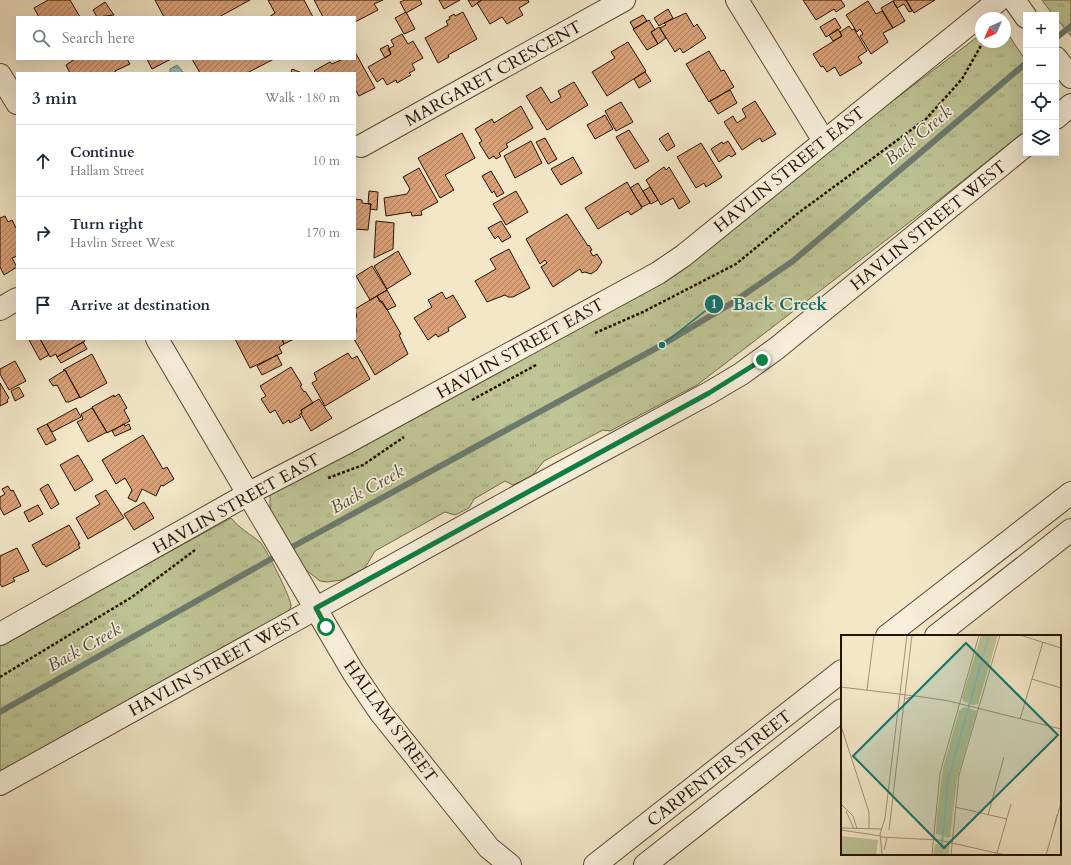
<!DOCTYPE html>
<html lang="en">
<head>
<meta charset="utf-8">
<style>
  :root { --surface:#fff; --page:#f6f6f7; --text:#1f2937; --muted:#747a83; --line:#e0e1e3 }
  body { margin:0; font-family:Cardo,serif; background:var(--page); color:var(--text) }
  .controls { position:absolute; right:12px; top:12px; display:grid; overflow:hidden; border-radius:0px; box-shadow:0 4px 16px #0002 }
  .controls button { width:36px; height:36px; display:grid; place-items:center; padding:0; border:0; border-bottom:1px solid var(--line); background:var(--surface); color:var(--text); font:20px sans-serif }
  .compass { position:absolute; left:975px; top:12px; width:36px; height:36px; border-radius:50%; background:var(--surface); box-shadow:0 4px 16px #0002; rotate:225deg }
  .stop { position:absolute; width:12px; height:12px; margin:-9px; border:3px solid #0b8043; border-radius:50%; background:#fff }
  .stop.end { background:#0b8043; border-color:#fff; box-shadow:0 1px 4px #0008 }
  .list { margin:0; padding:0; list-style:none }
  h2 { display:flex; justify-content:space-between; align-items:center; height:52px; margin:0; padding:0 16px; font-size:17px }
  h2 small { font-size:13px; font-weight:400; color:var(--muted) }
  .list li { display:grid; grid-template-columns:26px 1fr auto; gap:12px; align-items:center; box-sizing:border-box; height:72px; padding:0 16px; border-top:1px solid var(--line) }
  .list b { display:block; font-size:15px; white-space:nowrap }
  .list p { margin:0; font-size:13px; white-space:nowrap; color:var(--muted) }
  .list em { font-size:13px; font-style:normal; color:var(--muted) }
  .icon { flex:none; width:22px; height:22px; fill:none; stroke:currentColor; stroke-width:2; stroke-linecap:round; stroke-linejoin:round }
  .map { position:relative; flex:none; width:1071px; height:865px; overflow:hidden }
  .search { position:absolute; background:var(--surface); box-shadow:0 4px 16px #0002; left:16px; top:16px; width:340px; height:44px; display:flex; align-items:center; gap:10px; box-sizing:border-box; padding:0 14px; border-radius:0px; color:var(--muted); font-size:15px }
  .panel { position:absolute; background:var(--surface); box-shadow:0 4px 16px #0002; left:16px; top:72px; width:340px; height:268px; border-radius:0px }
  .map>svg:first-child { display:block }
  .park { fill:url(#park-tufts); stroke:#726b4a }
  .water { fill:url(#water-rules); stroke:#6c7a6e }
  .lines { fill:none; stroke-linecap:round; stroke-linejoin:round }
  .stream { stroke:#6c7a6e; stroke-width:6 }
  .building { fill:url(#building-hatch); stroke:#261200 }
  .minor-casing { stroke:#594732; stroke-width:24 }
  .path { stroke:#261200; stroke-width:2.5; stroke-dasharray:3 2; stroke-linecap:butt }
  .minor { stroke:#f7efdb; stroke-width:22 }
  .route { stroke:#0b8043; stroke-width:5 }
  .labels { text-anchor:middle; stroke-width:3.5; stroke-linejoin:round; paint-order:stroke }
  .street-label { font-size:17px; fill:#261200; stroke:#f7efdb }
  .water-label { font-size:18px; font-style:italic; fill:#4f4f40; stroke:#f7efdb }
  .inset-river { fill:none; stroke:#9bbfb8; stroke-width:2 }
  .inset-road { fill:none; stroke:#a19278; stroke-width:1 }
  .view { fill:#0f766e; fill-opacity:0.15; stroke:#0f766e; stroke-width:2 }
  .inset-edge { fill:none; stroke:#261200; stroke-width:2 }
  .leader { fill:none; stroke:#0f766e; stroke-width:1.5 }
  .callout-dot { fill:#0f766e; stroke:#f7efdb; stroke-width:1.5 }
  .mark-label { font-size:12px; text-anchor:middle; font-weight:bold; fill:#fff }
  .callout-label { font-size:18px; text-anchor:middle; font-weight:bold; fill:#0f766e; stroke:#f7efdb; stroke-width:3.5; stroke-linejoin:round; paint-order:stroke }
</style>
</head>
<body>
<div class="map">
<svg width="1071" height="865" viewBox="0 0 1071 865">
  <defs>
    <pattern id="park-tufts" width="24" height="20" patternUnits="userSpaceOnUse"><rect width="24" height="20" fill="#bec494"/><path d="M3 7l-1-3M5 7V3M7 7l1-3M15 17l-1-3M17 17v-4M19 17l1-3" fill="none" stroke="#a3a77e"/></pattern>
    <pattern id="water-rules" width="6" height="5" patternUnits="userSpaceOnUse"><rect width="6" height="5" fill="#9bbfb8"/><path d="M0 2.5h6" fill="none" stroke="#85a39c"/></pattern>
    <pattern id="building-hatch" width="6" height="6" patternUnits="userSpaceOnUse"><rect width="6" height="6" fill="#d9a077"/><path d="M-1 1l2-2M0 6l6-6M5 7l2-2" fill="none" stroke="#b0815f"/></pattern>
  </defs>
  <rect width="100%" height="100%" fill="#f3e7c8"/>
  <filter id="stains"><feTurbulence type="fractalNoise" baseFrequency=".005" numOctaves="4"/><feColorMatrix values="0 0 0 0 .2 0 0 0 0 .09 0 0 0 0 .02 0 0 0 .5 -.17"/></filter>
  <radialGradient id="worn" r=".72"><stop offset=".6" stop-color="#630" stop-opacity="0"/><stop offset="1" stop-color="#630" stop-opacity=".3"/></radialGradient>
  <!-- park -->
  <path class="park" d="M1042,0H1071V36L1056,18V15H1053Z
    M981,34V42H1005V38L1010,37L1026,61V130L945,195L697,385L610,431L603,430L544,461L532,476L513,485L505,481L474,499L469,508L455,515L445,512L375,551L365,568L342,580L327,582L320,581L306,570L270,511V494L638,294Z
    M231,518C239,528 250,534 260,542C266,548 292,600 291,606C290,612 282,617 279,621L0,772V645Z"/>
  <!-- water -->
  <path class="water" d="M177,65L184,73H170V69Z"/>
  <g class="lines">
    <!-- stream -->
    <path class="stream" d="M1056,38L1071,26
      M0,712L294,546L662,345L732,303L793,261L1026,63"/>
  </g>
  <!-- building -->
  <path class="building" d="M48,0H70L80,17H39L34,8Z
    M155,0H250L219,17H164Z
    M268,0H304L313,17H269L275,13Z
    M314,0H383L374,4L378,10L355,22V17H323Z
    M405,0H420L422,4L406,13L400,2Z
    M439,0H460L444,9Z
    M468,0H482L472,7Z
    M482,0H528L529,2L519,8L523,15L507,24L502,17L490,24L477,3Z
    M803,0H841L845,6L836,12L834,9L816,20Z
    M895,0H906L912,11L909,12L904,4L897,8L893,1Z
    M906,0H935L914,13Z
    M868,1L876,14L882,11L893,28L883,33L888,42L871,54L860,36L863,34L860,29L857,32L846,15Z
    M893,1L905,21L893,28L881,8Z
    M105,2L114,15L97,17L93,10Z
    M668,9L673,18L659,26L654,18Z
    M406,12L415,29L404,34L395,18Z
    M463,12L477,39L448,55L449,57L438,63L425,38L448,25L446,21L450,19L449,17L454,14L455,16Z
    M686,13L694,27L697,24L706,38L683,53L680,48L675,52L660,28L666,25L664,23Z
    M643,15L647,21L634,29L630,22Z
    M835,18L841,28L826,37L820,27Z
    M649,20L655,30L651,32L658,44L647,50L633,29Z
    M849,26L852,30L854,29L867,51L858,57L862,63L840,76L835,67L827,72L823,66L821,67L813,54L842,36L840,32Z
    M659,27L666,38L658,44L651,32Z
    M838,29L842,36L833,41L829,35Z
    M402,34L408,44L413,41L423,58L412,64L415,70L409,73L411,75L397,83L396,80L387,85L383,78L377,82L368,67L391,54L388,49L394,46L391,40Z
    M628,42L646,71L607,96L592,72L615,58L611,52Z
    M388,45L391,54L385,58L380,49Z
    M709,51L721,71L724,70L734,87L709,102L686,64Z
    M355,52L375,88L359,96L355,89V73H316L314,71L330,62L332,64L343,59H355Z
    M75,59H127L130,64L115,71L116,73H70L66,65Z
    M147,59H171L152,69Z
    M192,59H274L247,73H200Z
    M292,69L302,73H291Z
    M645,72L651,81L639,88L634,79Z
    M574,82L588,105L547,130L526,96L541,87L551,103L561,97L558,91Z
    M730,90L737,103L718,114L710,101Z
    M755,101L776,134L762,142L760,138L742,150L724,122L733,116L737,123L746,117L742,109Z
    M621,102L633,122L616,131L605,111Z
    M521,106L533,128L506,144L508,147L499,153L501,156L496,159L494,156L489,159L479,143L482,141L475,129L492,119L494,123Z
    M605,115L613,129L595,139L587,125Z
    M629,130L649,161L635,169L616,137Z
    M462,133L475,158L445,175L454,190L440,198L418,158Z
    M668,133L675,146L667,151L659,139Z
    M545,138L557,159L548,164L536,142Z
    M531,141L542,163L515,178L504,156Z
    M728,141L736,154L731,157L729,155L719,162L711,149L722,142L723,144Z
    M701,143L722,177L706,187L704,183L696,188L677,157Z
    M573,157L582,173L561,185L551,169Z
    M664,167L666,170L669,167L690,202L679,209L673,198L661,205L646,180Z
    M419,168L438,202L421,211L422,215L412,216L411,212L386,216L384,198L407,194L410,189L403,177Z
    M491,171L504,193L497,197L494,191L492,193L482,176Z
    M627,182L642,208L631,215L628,211L598,229L585,208Z
    M638,183L650,203L642,207L630,188Z
    M650,187L658,200L651,204L643,191Z
    M369,191L378,192L377,210L370,209L371,204H368Z
    M516,191L528,212L506,225L493,204Z
    M355,199L362,200V203L371,204L368,230L355,229Z
    M567,214L588,246L589,245L592,250L590,251L593,256L597,254L602,262L597,270L591,274L585,272L582,273L580,269L553,287L541,267L547,263L545,260L540,264L526,239Z
    M5,216L8,222L12,220L17,230V256L12,258L17,267L4,275L0,267V218Z
    M376,221L394,223L393,249L374,258Z
    M501,221L511,237L502,242L498,236L495,239L488,228Z
    M509,249L530,288L513,297H508L505,295L487,302L475,281L496,269L490,259Z
    M398,251L411,274L387,289L374,266Z
    M372,266L387,290L370,300L356,276Z
    M387,290L396,306L387,310L377,296Z
    M442,292L446,299L453,295L466,317L448,328L449,331L438,337L436,334L428,340L414,318L432,307L428,300Z
    M377,296L380,302L382,301L401,334L399,335L408,354L375,375L354,339L356,331L355,318L357,317L355,309Z
    M31,339H40L49,355L40,360L29,340Z
    M40,339H84L85,341L57,357L56,354L50,357Z
    M235,339H282L284,344L279,347L282,353L250,368Z
    M282,339H294L284,344Z
    M83,342L87,349L61,363L57,357Z
    M348,353L352,359L357,356L370,379L325,406L312,383L317,380L314,373Z
    M92,354L107,383L80,398L65,370H63Z
    M277,355L282,365L262,375L257,366Z
    M15,361L26,381L9,390L0,374V369Z
    M291,367L302,385L300,386L304,392L305,391L313,403L301,410L302,413L299,415L301,417L290,423L289,420L283,424L275,410L270,413L261,399L266,396L260,386Z
    M65,370L80,397L69,402H66L57,385L53,386L49,380Z
    M0,383L9,398L7,400L8,402L0,406Z
    M19,387L24,396L15,401L11,391Z
    M119,394L127,408L124,410L130,421L107,433L92,407L114,395V397Z
    M319,399L332,418L311,431L301,414L302,413L301,410Z
    M76,408L81,417L52,432L47,424Z
    M92,408L107,432L88,442L77,422L83,419L81,414Z
    M47,424L56,440L46,445L37,429Z
    M124,424L125,426L129,424L131,429L115,436L112,431Z
    M143,435L163,469L167,467L174,479L163,486L161,485L156,496L142,489L136,502L128,498L132,490L125,478L116,484L102,460Z
    M78,455L93,480L75,491L60,465Z
    M48,484L59,504L51,509L40,489Z
    M8,486L11,491L13,490L21,506L4,515L0,508V497L5,494L2,489Z
    M106,490L124,518L88,539L76,518L100,504L95,496Z
    M144,502L154,518L134,530L124,514Z
    M38,505L43,514L29,522L24,512Z
    M69,525L80,544H78L80,548L46,567L44,564L43,565L32,545Z
    M17,548L29,571L13,578L15,581L2,587L0,584V556Z"/>
  <g class="lines">
    <!-- minor casing -->
    <g class="minor-casing">
      <path id="minor" d="M737,0L824,141
        M1014,0L1026,17
        M1056,58L1071,77
        M0,75L17,103
        M1056,118L1071,105
        M361,146L624,0
        M0,309L17,299
        M157,339L353,672L380,712L489,848L510,865
        M0,634L257,489L344,444L658,273L683,256L999,0
        M887,636L1071,493
        M936,636L1071,530
        M0,784L531,489L709,393L741,374L777,348L1026,145
        M595,865L842,671
        M645,865L842,710"/>
    </g>
    <!-- path -->
    <path class="path" d="M595,333L643,312L736,264L797,214L926,119L962,79L983,42
      M472,400L536,365
      M328,478L363,465L404,437
      M0,677L132,597L195,550"/>
    <!-- minor -->
    <use href="#minor" class="minor"/>
  </g>
  <g class="lines">
    <!-- route -->
    <path class="route" d="M326,627L316,608L709,393L762,360"/>
  </g>
  <g class="labels">
    <!-- street labels -->
    <g class="street-label">
      <text transform="translate(493 73) rotate(-29)" y="6">MARGARET CRESCENT</text>
      <text transform="translate(789 169) rotate(-39)" y="6">HAVLIN STREET EAST</text>
      <text transform="translate(928 225) rotate(-39)" y="6">HAVLIN STREET WEST</text>
      <text transform="translate(520 348) rotate(-29)" y="6">HAVLIN STREET EAST</text>
      <text transform="translate(236 503) rotate(-29)" y="6">HAVLIN STREET EAST</text>
      <text transform="translate(215 664) rotate(-29)" y="6">HAVLIN STREET WEST</text>
      <text transform="translate(391 721) rotate(54)" y="6">HALLAM STREET</text>
      <text transform="translate(719 768) rotate(-38)" y="6">CARPENTER STREET</text>
    </g>
    <!-- water labels -->
    <g class="water-label">
      <text transform="translate(918 135) rotate(-40)" y="6">Back Creek</text>
      <text transform="translate(367 489) rotate(-29)" y="6">Back Creek</text>
      <text transform="translate(84 647) rotate(-29)" y="6">Back Creek</text>
    </g>
  </g>
  <!-- overview -->
  <g transform="translate(841 635)">
    <rect width="220" height="220" fill="#f3e7c8"/>
    <path d="M0,201L37,205L35,220H0Z" fill="#bec494"/>
    <path d="M140,0H157L137,69L132,70L122,66L121,63ZM123,72L136,76L116,144L109,202H106L95,199L96,179L102,133L118,76ZM94,209L108,210V220H92Z" fill="#bec494"/>
    <path class="inset-river" d="M100,220L107,145L148,0"/>
    <path class="inset-road" d="M179,0L220,13M191,44L220,53M0,52L74,61M26,55L33,0M63,64L75,61L108,66L220,94M179,84L202,7M0,91L28,177V194M0,169L12,181L16,194M114,172L166,184M5,176L13,194M147,180L163,122M213,192L216,180M1,193L40,194M0,195L40,201M48,195L71,0M40,202L98,205L164,220M43,215L46,203M156,218L170,169M41,220L39,199L44,183L66,0M91,220L99,138L138,0M110,220L118,140L159,0M205,220L220,168"/>
    <path class="view" d="M125,8L217,100L103,213L12,121Z"/>
    <rect width="220" height="220" class="inset-edge"/>
  </g>
  <!-- callouts -->
  <path class="leader" d="M662 345L714 304"/>
  <g class="callout-dot">
    <circle cx="662" cy="345" r="4"/>
    <circle cx="714" cy="304" r="10"/>
  </g>
  <g class="mark-label">
    <text x="714" y="308">1</text>
  </g>
  <g class="callout-label">
    <text x="780" y="310">Back Creek</text>
  </g>
  <rect width="100%" height="100%" filter="url(#stains)"/>
  <rect width="100%" height="100%" fill="url(#worn)"/>
</svg>
<div class="controls">
<button>+</button>
<button>−</button>
<button><svg class="icon" aria-label="locate" viewBox="0 0 24 24"><circle cx="12" cy="12" r="6"/><path d="M12 2v4M12 18v4M2 12h4M18 12h4"/></svg></button>
<button><svg class="icon" aria-label="layers" viewBox="0 0 24 24"><path d="M12 4l9 5-9 5-9-5zM3 14l9 5 9-5"/></svg></button>
</div>
<svg class="compass" viewBox="-18 -18 36 36"><path d="M0-13l5 13h-10z" fill="#e53935"/><path d="M0 13l5-13h-10z" fill="#747a83"/></svg>
<div class="stop" style="left:326px;top:627px"></div>
<div class="stop end" style="left:762px;top:360px"></div>
<div class="search"><svg class="icon" aria-label="search" viewBox="0 0 24 24"><circle cx="10" cy="10" r="6"/><path d="M15 15l6 6"/></svg>Search here</div>
<section class="panel">
<h2>3 min<small>Walk · 180 m</small></h2>
<ul class="list">
<li><svg class="icon" aria-label="ahead" viewBox="0 0 24 24"><path d="M12 20V5M6 11l6-6 6 6"/></svg><div><b>Continue</b><p>Hallam Street</p></div><em>10 m</em></li>
<li><svg class="icon" aria-label="right" viewBox="0 0 24 24"><path d="M7 20v-9h11M14 6l5 5-5 5"/></svg><div><b>Turn right</b><p>Havlin Street West</p></div><em>170 m</em></li>
<li><svg class="icon" aria-label="arrive" viewBox="0 0 24 24"><path d="M6 21V4h12l-3 4 3 4H6"/></svg><div><b>Arrive at destination</b></div></li>
</ul>
</section>
</div>
</body>
</html>
